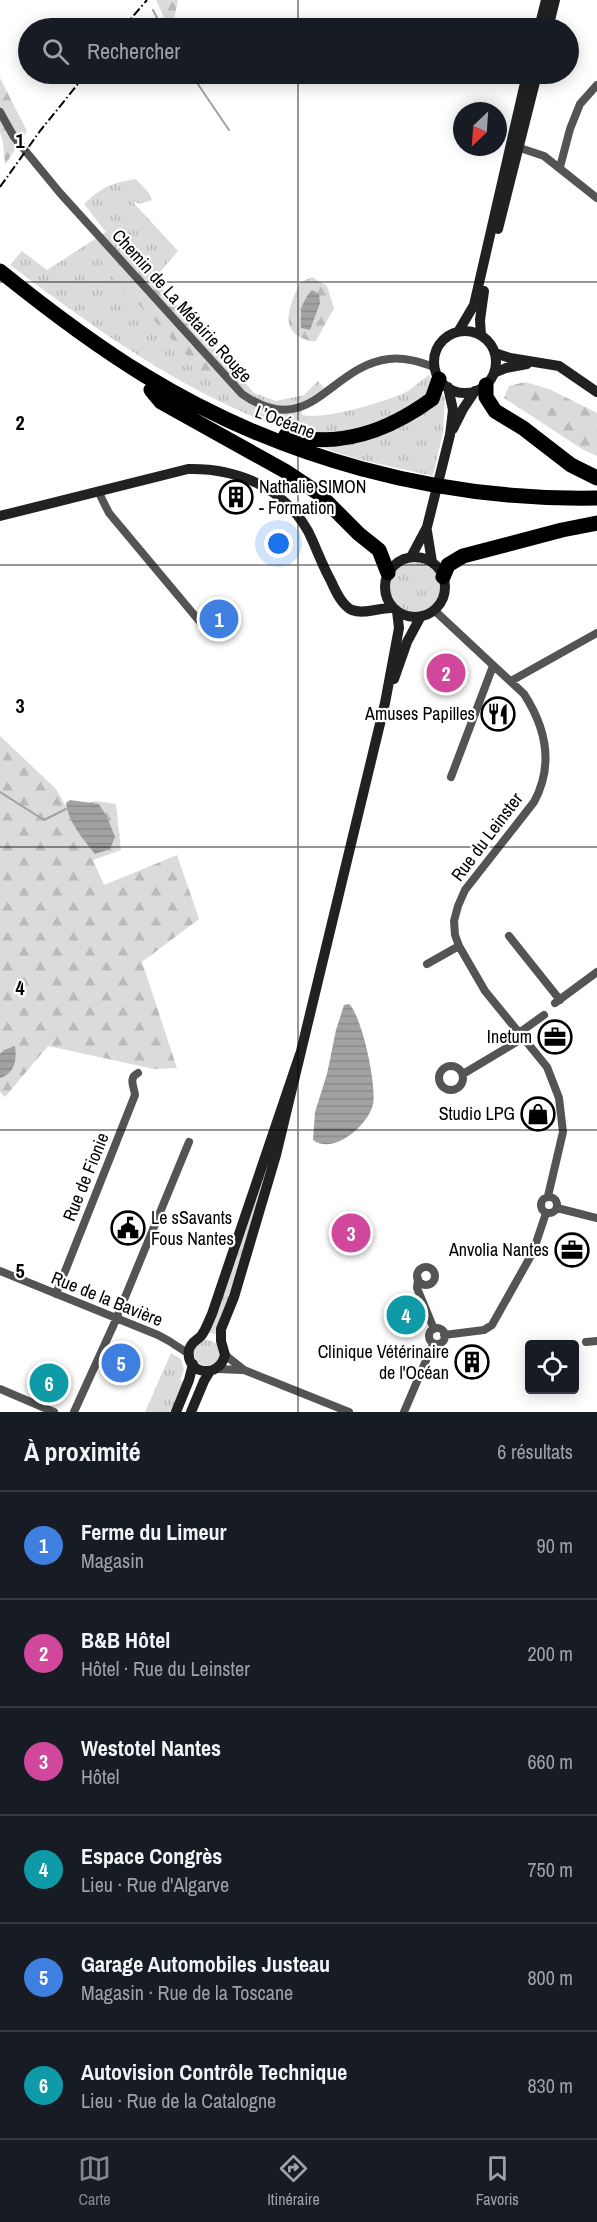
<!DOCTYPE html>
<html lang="fr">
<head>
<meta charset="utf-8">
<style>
  :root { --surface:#171b24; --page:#242831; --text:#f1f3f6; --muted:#9ea1a6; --line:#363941; --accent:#858687 }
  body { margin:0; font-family:"Archivo Narrow",sans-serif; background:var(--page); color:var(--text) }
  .controls { position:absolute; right:18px; bottom:18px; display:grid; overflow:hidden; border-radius:6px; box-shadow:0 3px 15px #0003 }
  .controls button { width:54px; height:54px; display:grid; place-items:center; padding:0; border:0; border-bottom:2px solid var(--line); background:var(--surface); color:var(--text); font:30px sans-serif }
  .compass { position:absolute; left:453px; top:102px; width:54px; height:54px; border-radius:50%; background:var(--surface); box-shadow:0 3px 15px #0003; rotate:205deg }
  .you { position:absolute; left:279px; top:544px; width:21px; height:21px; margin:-15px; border:4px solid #fff; border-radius:50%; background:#1a73e8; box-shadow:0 0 0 9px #1a73e833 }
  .badge { display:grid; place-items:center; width:39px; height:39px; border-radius:50%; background:var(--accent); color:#fff; font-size:20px; font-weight:700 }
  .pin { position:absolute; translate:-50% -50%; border:3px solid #fff; box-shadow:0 2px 6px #0006 }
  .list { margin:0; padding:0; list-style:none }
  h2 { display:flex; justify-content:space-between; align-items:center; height:78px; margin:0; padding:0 24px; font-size:26px }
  h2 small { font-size:20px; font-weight:400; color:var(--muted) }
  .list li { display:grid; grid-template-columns:39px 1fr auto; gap:18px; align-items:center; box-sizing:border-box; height:108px; padding:0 24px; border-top:2px solid var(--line) }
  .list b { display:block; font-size:22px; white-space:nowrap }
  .list p { margin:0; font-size:20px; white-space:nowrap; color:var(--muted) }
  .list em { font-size:20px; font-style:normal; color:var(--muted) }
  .icon { flex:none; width:33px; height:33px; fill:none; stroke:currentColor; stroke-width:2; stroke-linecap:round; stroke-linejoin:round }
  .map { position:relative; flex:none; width:597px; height:1412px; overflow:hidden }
  .search { position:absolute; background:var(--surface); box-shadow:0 3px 15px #0003; left:18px; right:18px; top:18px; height:66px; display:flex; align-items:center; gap:15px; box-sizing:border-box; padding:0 21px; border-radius:33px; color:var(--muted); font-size:22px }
  .sheet { height:726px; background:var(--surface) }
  nav { display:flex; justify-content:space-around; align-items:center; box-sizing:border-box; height:84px; border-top:2px solid var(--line); background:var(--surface); font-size:16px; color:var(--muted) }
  nav a { display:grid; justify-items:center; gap:3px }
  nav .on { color:var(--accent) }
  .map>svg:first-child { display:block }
  .grass { fill:url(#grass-tufts) }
  .forest { fill:url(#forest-firs) }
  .water { fill:url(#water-rules) }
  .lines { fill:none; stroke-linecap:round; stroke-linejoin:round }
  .stream { stroke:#a2a2a2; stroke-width:2 }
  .street { stroke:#545454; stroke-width:8 }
  .secondary { stroke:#212121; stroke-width:10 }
  .highway { stroke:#000; stroke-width:15 }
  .rail { stroke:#000; stroke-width:2; stroke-dasharray:9 3 1.5 3; stroke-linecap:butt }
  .grid { fill:none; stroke:#000; stroke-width:1.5; stroke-opacity:0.55 }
  .labels { text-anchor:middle; stroke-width:4.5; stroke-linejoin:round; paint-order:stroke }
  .street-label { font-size:18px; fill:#000; stroke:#fff }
  .poi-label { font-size:18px; fill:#000; stroke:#fff; text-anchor:end }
  .grid-label { font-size:20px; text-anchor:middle; font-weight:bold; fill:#000; stroke:#fff; stroke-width:4.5; stroke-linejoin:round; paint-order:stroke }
</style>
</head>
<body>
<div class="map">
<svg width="597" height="1412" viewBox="0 0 597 1412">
  <defs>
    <pattern id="grass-tufts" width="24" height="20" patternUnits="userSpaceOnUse" patternTransform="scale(1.5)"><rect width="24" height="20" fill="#dbdbdb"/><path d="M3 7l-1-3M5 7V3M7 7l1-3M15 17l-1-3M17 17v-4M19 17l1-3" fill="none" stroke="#bababa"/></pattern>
    <pattern id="forest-firs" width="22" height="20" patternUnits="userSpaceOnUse" patternTransform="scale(1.5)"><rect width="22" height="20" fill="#dbdbdb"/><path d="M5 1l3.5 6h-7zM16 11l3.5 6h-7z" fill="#bababa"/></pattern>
    <pattern id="water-rules" width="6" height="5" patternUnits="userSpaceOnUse" patternTransform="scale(1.5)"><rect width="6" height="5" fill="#a2a2a2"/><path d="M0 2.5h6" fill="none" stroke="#8a8a8a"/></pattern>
  </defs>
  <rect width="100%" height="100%" fill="#fff"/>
  <!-- grass -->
  <path class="grass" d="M136,179L149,193L152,200L140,204L132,201L178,251L154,279L125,249L203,372L243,380L254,393L276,401L304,395L318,381L324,388L302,403V415C326,420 379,403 402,394C412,390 420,381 429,375L445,398L443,432L433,476L357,459L326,449L320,434C284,432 252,417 221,402C145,365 77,315 10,265L22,251L47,270L106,232L84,204C102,187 111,183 136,179Z
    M388 587a26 26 0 1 1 52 0a26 26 0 1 1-52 0Z
    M279,1127L219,1335L207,1332Z
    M194 1353a13 13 0 1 1 26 0a13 13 0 1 1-26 0Z
    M171,1353L181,1359L184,1369L180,1380L183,1382L172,1412H145Z"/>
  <!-- forest -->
  <path class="forest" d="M156,0H178L173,25L169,28Z
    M0,78L27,131L5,165L3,142L0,133Z
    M124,249L154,279L243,380L203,372L104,268Z
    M312,277L327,286L334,308L316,341C310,342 307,340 302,338C278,328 292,300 300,283Z
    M525,382L549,389L597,413V456L582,449L504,398L509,386Z
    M0,736L56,789L67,808L96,801L116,804L121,850L93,860L104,885L177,855L199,919L142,962L177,1068L154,1069L48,1046L5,1097L0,1092Z"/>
  <!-- water -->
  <path class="water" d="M312,290L319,294L320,303L310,330L301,328C300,312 301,302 312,290Z
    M70,800L99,804L107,817L115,837L110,849L95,854C84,840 68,822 66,803Z
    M349,1004C362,1016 377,1086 373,1104C369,1124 334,1156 313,1140L315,1112L327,1074L336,1030L344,1005Z
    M15,1046C17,1059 15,1074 0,1078V1054L4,1050Z"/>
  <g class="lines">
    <!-- stream -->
    <path class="stream" d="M153,10L162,28
      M191,74L229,130
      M0,792L44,820L66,809"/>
    <!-- street -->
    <path class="street" d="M0,112L14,137L60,193L242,394C311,442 329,366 389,359C405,357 420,362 434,367
      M514,146L544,156L597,198
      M560,167L570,129L580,104L597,85
      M98,491L109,513L206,629
      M434,610L524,694C546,728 554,765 534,802L465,890L458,906L454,921L455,935L459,946L485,991L547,1067L559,1098L563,1132L548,1196
      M511,681L597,633
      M451,777L493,666
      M509,936L560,1000
      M427,964L459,946
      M555,1003L597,972
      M519,1033L544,1015
      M439 1078a12 12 0 1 1 24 0a12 12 0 1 1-24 0Z
      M463,1074L523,1038
      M541 1205a8 8 0 1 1 16 0a8 8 0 1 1-16 0Z
      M557,1208L597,1218
      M417 1276a9 9 0 1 1 18 0a9 9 0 1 1-18 0Z
      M0,1271L158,1335L169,1341L189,1354
      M418,1279L417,1288L434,1329
      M56,1294L135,1095C134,1086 128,1078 138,1073
      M429 1336a8 8 0 1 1 16 0a8 8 0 1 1-16 0Z
      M444,1335L484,1330L492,1325L533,1252L546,1213
      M586,1342L597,1341
      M225,1355L244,1370L349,1412
      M217,1369L242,1370
      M0,1389L54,1412
      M74,1412L114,1324L189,1142
      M404,1412L433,1344"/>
    <!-- secondary -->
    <path class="secondary" d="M539,28L546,0
      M548,28L555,0
      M498,229L537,74
      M434 362a31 31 0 1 1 62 0a31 31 0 1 1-62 0Z
      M458,332L474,305L527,74
      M481,335L480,320L484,291
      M495,353L510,358L559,366L597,392
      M494,373L506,368L527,364
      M453,429L463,409L475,391
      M0,516L188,469C237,468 283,487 308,531C316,547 322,565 331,581C335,590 342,606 352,610C365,615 380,607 393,608
      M427,531L432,562
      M385 587a30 30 0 1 1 60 0a30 30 0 1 1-60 0Z
      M411,557L427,527L450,435L453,410L448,387
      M394,679L407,642L421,616
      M300,1054L212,1314C209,1320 206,1330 201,1336C196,1341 191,1342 189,1350C185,1374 219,1380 225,1355L221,1341V1329L234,1297L276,1155L385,703L399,628L397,611
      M176,1412L189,1380L193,1364
      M191,1412L204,1381L210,1371"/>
    <!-- highway -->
    <path class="highway" d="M0,271C46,308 93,344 144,375C279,458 438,501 597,498
      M486,385V397L495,411L523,428L571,465L597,478
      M151,390L161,402L285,471L318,493L359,534L379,550L388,573
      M286,435C340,449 388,431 432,399L439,379
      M443,577L448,565L463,556L562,530L597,523"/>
    <!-- rail -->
    <path class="rail" d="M123,28L147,0
      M0,187L40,131L86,74"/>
  </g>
  <!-- grid -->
  <path class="grid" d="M298,0V28M298,74V1412M0,282H597M0,565H597M0,847H597M0,1130H597"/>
  <!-- icons -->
  <defs>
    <g id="building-ring" transform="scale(1.725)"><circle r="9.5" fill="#fff" stroke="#000" stroke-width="1.5"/><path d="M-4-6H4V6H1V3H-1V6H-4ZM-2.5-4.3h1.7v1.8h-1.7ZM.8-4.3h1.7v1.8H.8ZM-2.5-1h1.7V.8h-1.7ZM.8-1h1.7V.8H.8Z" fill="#000"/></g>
    <g id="restaurant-ring" transform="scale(1.725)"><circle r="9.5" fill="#fff" stroke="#000" stroke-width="1.5"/><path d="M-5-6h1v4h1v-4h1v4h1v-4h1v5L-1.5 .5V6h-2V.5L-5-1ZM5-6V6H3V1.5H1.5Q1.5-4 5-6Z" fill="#000"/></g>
    <g id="office-ring" transform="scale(1.725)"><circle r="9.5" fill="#fff" stroke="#000" stroke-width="1.5"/><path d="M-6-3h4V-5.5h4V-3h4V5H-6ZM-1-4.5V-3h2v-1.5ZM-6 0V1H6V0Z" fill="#000"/></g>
    <g id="shop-ring" transform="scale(1.725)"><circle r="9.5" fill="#fff" stroke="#000" stroke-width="1.5"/><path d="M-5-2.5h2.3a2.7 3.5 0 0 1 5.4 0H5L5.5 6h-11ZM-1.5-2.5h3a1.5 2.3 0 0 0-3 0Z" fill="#000"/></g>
    <g id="civic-ring" transform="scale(1.725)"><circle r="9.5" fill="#fff" stroke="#000" stroke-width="1.5"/><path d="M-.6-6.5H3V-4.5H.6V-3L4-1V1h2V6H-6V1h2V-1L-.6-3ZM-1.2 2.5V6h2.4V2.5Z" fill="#000"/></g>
  </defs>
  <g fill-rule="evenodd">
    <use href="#building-ring" x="236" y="497"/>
    <use href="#restaurant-ring" x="498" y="714"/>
    <use href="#office-ring" x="555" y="1037"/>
    <use href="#shop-ring" x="538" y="1114"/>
    <use href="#civic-ring" x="128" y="1228"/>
    <use href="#office-ring" x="572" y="1250"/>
    <use href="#building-ring" x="472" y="1362"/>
  </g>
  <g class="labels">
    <!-- street labels -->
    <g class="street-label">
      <text transform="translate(182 306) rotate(48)" y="6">Chemin de La Métairie Rouge</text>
      <text transform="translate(285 422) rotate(21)" y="6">L’Océane</text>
      <text transform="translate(487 837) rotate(-53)" y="6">Rue du Leinster</text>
      <text transform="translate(86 1177) rotate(-68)" y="6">Rue de Fionie</text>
      <text transform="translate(107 1299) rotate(22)" y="6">Rue de la Bavière</text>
    </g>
    <!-- poi labels -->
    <g class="poi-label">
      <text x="259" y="493" text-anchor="start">Nathalie SIMON<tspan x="259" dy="21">- Formation</tspan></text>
      <text x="475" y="720">Amuses Papilles</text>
      <text x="532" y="1043">Inetum</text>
      <text x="515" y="1120">Studio LPG</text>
      <text x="151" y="1224" text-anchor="start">Le sSavants<tspan x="151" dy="21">Fous Nantes</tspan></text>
      <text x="549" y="1256">Anvolia Nantes</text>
      <text x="449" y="1358">Clinique Vétérinaire<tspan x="449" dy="21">de l'Océan</tspan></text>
    </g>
  </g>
  <g class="grid-label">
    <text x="20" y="148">1</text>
    <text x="20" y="430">2</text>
    <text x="20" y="713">3</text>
    <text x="20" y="995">4</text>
    <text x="20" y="1278">5</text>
  </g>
</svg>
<div class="controls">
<button><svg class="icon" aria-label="locate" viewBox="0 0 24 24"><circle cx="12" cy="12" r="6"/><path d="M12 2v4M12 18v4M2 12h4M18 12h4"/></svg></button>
</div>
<svg class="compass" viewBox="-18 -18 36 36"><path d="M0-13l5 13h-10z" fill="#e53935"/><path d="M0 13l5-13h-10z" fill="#9ea1a6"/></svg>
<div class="you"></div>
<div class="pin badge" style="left:219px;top:619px;background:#3f7fe0">1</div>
<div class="pin badge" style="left:446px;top:673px;background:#d1479c">2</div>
<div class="pin badge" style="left:351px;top:1233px;background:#d1479c">3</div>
<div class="pin badge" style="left:406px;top:1315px;background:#0f9aa8">4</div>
<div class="pin badge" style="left:121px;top:1363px;background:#3f7fe0">5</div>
<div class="pin badge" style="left:49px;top:1383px;background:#0f9aa8">6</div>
<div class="search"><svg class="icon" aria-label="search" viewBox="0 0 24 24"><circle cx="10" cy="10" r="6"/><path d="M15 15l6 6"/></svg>Rechercher</div>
</div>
<section class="sheet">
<h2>À proximité<small>6 résultats</small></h2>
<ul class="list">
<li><span class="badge" style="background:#3f7fe0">1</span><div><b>Ferme du Limeur</b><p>Magasin</p></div><em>90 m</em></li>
<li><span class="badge" style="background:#d1479c">2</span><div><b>B&amp;B Hôtel</b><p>Hôtel · Rue du Leinster</p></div><em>200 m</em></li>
<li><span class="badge" style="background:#d1479c">3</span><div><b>Westotel Nantes</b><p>Hôtel</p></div><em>660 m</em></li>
<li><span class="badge" style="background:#0f9aa8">4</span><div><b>Espace Congrès</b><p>Lieu · Rue d'Algarve</p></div><em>750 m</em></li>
<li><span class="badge" style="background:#3f7fe0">5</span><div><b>Garage Automobiles Justeau</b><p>Magasin · Rue de la Toscane</p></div><em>800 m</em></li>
<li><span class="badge" style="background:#0f9aa8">6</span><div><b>Autovision Contrôle Technique</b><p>Lieu · Rue de la Catalogne</p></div><em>830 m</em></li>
</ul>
</section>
<nav>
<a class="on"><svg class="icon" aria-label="map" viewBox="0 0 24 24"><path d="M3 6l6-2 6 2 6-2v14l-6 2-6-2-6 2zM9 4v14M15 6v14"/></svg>Carte</a>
<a><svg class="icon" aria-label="directions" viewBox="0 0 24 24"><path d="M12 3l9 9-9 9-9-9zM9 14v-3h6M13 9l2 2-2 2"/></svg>Itinéraire</a>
<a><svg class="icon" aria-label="saved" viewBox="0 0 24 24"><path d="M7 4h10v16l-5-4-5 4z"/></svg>Favoris</a>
</nav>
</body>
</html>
